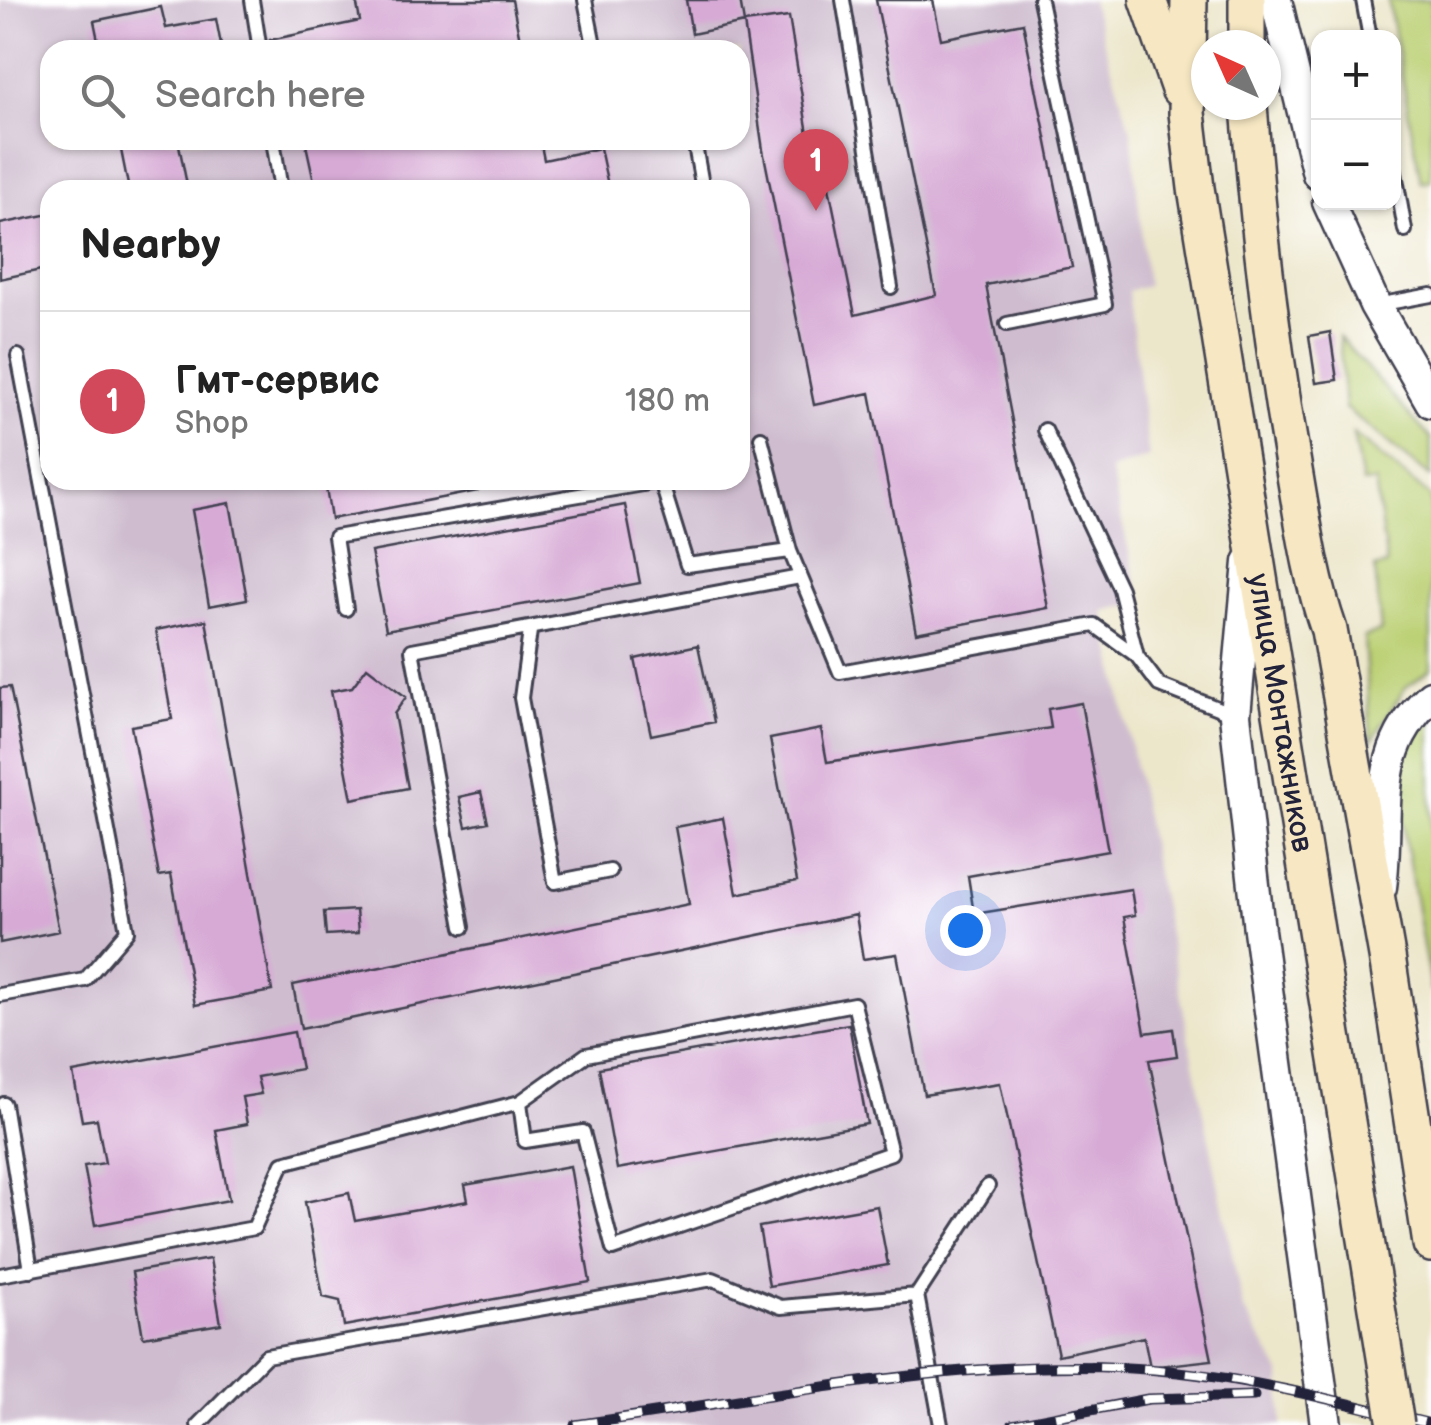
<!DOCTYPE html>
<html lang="en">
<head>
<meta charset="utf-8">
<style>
  :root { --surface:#fff; --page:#f6f6f6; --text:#222; --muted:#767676; --line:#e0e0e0; --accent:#d1495b }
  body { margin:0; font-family:"Balsamiq Sans",sans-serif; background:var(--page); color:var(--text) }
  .controls { position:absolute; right:30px; top:30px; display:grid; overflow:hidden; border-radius:20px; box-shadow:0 2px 8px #0004 }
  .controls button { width:90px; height:90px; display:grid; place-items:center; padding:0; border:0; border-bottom:2px solid var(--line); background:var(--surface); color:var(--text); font:50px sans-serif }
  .compass { position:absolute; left:1191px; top:30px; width:90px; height:90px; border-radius:50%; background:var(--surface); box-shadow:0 2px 8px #0004; rotate:315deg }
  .you { position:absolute; left:965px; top:930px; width:35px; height:35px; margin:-25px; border:8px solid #fff; border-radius:50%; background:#1a73e8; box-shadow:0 0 0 15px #1a73e833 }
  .badge { display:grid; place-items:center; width:65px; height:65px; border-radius:50%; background:var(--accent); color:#fff; font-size:32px; font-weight:700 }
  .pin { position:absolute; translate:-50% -82px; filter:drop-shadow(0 2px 5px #0008) }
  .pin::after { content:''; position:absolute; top:52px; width:35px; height:30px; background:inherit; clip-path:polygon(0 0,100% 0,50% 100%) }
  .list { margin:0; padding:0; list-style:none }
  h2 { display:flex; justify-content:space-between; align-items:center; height:130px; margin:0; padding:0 40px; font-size:42px }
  h2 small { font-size:32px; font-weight:400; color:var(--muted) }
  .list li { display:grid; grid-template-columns:65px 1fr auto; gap:30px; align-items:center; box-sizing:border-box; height:180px; padding:0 40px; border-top:2px solid var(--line) }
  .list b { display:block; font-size:38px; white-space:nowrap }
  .list p { margin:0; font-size:32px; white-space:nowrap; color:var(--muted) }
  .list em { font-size:32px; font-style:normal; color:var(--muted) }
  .icon { flex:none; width:55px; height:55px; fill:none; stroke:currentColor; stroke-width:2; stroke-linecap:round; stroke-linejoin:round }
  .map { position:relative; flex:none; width:1431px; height:1425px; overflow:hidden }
  .search { position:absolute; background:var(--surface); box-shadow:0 2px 8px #0004; left:40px; top:40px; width:710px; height:110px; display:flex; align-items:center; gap:25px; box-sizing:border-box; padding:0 35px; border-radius:30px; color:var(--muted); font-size:38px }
  .panel { position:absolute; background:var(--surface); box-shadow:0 2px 8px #0004; left:40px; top:180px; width:710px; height:310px; border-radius:30px }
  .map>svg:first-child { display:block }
  .industrial { fill:#cfbdcf; fill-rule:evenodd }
  .green { fill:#bcd074; stroke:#6f7958; stroke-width:2.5 }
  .building { fill:#d7aad5 }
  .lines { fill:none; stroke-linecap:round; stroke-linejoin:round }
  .service-casing { stroke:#403f50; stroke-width:18 }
  .tertiary-casing { stroke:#403f50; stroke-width:35 }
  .secondary-casing { stroke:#403f50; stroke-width:40 }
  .service { stroke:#fff; stroke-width:12 }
  .tertiary { stroke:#fff; stroke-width:30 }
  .secondary { stroke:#f7e8c3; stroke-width:35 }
  .rail-casing { stroke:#22223b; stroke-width:11 }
  .rail { stroke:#fff; stroke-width:8; stroke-dasharray:22; stroke-linecap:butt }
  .secondary-bridge-casing { stroke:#403f50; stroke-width:40; stroke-linecap:butt }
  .secondary-bridge { stroke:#f7e8c3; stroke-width:35 }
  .labels { text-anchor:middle; stroke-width:9; stroke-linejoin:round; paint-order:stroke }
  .street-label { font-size:30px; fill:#22223b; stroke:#fff }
</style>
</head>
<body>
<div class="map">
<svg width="1431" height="1425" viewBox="0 0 1431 1425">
  <rect width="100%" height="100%" fill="#fff"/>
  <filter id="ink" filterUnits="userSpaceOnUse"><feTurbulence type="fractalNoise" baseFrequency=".01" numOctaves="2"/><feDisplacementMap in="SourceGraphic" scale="20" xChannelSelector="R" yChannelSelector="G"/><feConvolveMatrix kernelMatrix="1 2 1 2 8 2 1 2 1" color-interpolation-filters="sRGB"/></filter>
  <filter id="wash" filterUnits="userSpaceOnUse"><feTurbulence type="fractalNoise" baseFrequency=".0048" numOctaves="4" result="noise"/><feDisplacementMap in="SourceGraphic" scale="40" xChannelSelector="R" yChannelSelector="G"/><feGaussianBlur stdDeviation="2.25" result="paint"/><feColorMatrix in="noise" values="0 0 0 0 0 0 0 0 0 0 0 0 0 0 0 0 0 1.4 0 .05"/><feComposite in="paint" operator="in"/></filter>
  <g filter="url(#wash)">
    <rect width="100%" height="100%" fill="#ece6ca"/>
    <!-- industrial -->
    <path class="industrial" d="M0,0H1091L1131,131L1147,286L1128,291L1149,457L1110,470L1141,602L1104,611L1243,1309L1281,1373L1282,1425H0ZM50,50H740V140H50ZM50,190H740V480H50Z"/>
    <!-- green -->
    <path class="green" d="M1388,0H1431V180L1421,182Z
      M1339,337L1431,439V477L1345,408Z
      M1353,434L1431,497V669L1405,688L1371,742L1364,637L1381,631L1375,568L1387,565L1375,482L1362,483Z
      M1431,713V992L1399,804L1404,754Z"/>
    <g id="blocks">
      <!-- building -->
      <path class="building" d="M356,0H512L522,50H271L270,40L360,21Z
        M686,0H740L744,23L692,34Z
        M876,0H933L941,39L1023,23L1072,267L986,285L1048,608L916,633L870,393L814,405L763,150L744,23L789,17L809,140L819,138L855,315L936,295Z
        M161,7L166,28L216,19L222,50H100L94,21Z
        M119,140H178L188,190H129Z
        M305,140H540L544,160L600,148L609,190H316Z
        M50,214V268L0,279V224Z
        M1330,332L1337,380L1316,383L1309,336Z
        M367,480H477L478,491L331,519L326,488Z
        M230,503L247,599L209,606L192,510Z
        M625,505L640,583L386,630L371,552Z
        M206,620L272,991L195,1005L171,874L159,876L131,726L172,719L156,630Z
        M698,645L714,722L651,735L635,659Z
        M367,667L406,697L394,714L408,788L352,799L331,691L352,687Z
        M10,687L59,931L0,943V688Z
        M1081,703L1108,851L968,876L974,914L1131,889L1135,915L1124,917L1145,1033L1173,1029L1177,1056L1149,1060L1212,1360L1150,1367L1144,1337L1058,1355L1000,1083L924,1095L897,954L863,959L856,915L301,1029L293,985L689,904L675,827L723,818L737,894L797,881L770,739L821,729L827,762L1051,728L1048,709Z
        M481,792L488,822L466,827L459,797Z
        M356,910L358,933L326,935L324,912Z
        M849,1024L867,1124L617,1169L599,1068Z
        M294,1032L301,1069L257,1077L261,1094L242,1097L247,1124L216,1130L229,1200L95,1225L84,1166L105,1163L97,1119L82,1121L73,1073Z
        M570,1166L590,1282L344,1326L340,1301L323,1297L305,1202L349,1193L355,1221L468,1201L465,1185Z
        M877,1206L888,1265L769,1286L759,1227Z
        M210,1259L221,1324L143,1337L132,1272Z"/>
    </g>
  </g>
  <g filter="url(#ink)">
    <use href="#blocks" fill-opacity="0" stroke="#403f50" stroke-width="2.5"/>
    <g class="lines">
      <!-- service casing -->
      <g class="service-casing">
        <path id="service" d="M252,0L260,50
          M585,0L595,50
          M843,0L891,287
          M1363,0L1370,38
          M273,140L281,190
          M694,140L703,190
          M1394,167L1405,230
          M1377,305L1431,295
          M1007,324L1105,304L1040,0
          M1045,430L1120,589L1137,656
          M761,438L790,551L840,672L1094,625L1137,656L1159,685L1235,715
          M346,609L335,537L661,481L687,565L790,551
          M530,631L521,698L555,882L610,871
          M463,927L412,650L800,577
          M0,995L85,980L127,931L18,356
          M4,1104L31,1270
          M0,1275L254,1228L283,1163L520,1102L586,1055L854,1004L891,1153L613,1249L583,1132L525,1141L520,1102
          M917,1295L941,1425
          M198,1425L266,1356L713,1279L781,1307L917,1295L988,1186"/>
      </g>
      <!-- tertiary casing -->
      <g class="tertiary-casing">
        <path id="tertiary" d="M1276,0L1318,174
          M1328,202L1375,305L1431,402
          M1249,562L1235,715L1259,930L1326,1425
          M1381,887C1391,810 1369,753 1431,696"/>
      </g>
      <!-- secondary casing -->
      <g class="secondary-casing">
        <g id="secondary">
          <path d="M1148,0L1179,89"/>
          <path id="s1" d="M1189,0L1187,113L1196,188L1322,967"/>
          <path d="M1247,0V45"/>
          <path d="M1249,105C1258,226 1272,345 1293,464C1303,521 1310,576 1329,630L1387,956L1431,1244"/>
        </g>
      </g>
      <!-- service -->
      <use href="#service" class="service"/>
      <!-- tertiary -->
      <use href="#tertiary" class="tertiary"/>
      <!-- secondary -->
      <use href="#secondary" class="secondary"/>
      <!-- rail casing -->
      <g class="rail-casing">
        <path id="rail" d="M575,1425C769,1398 983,1350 1178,1372C1263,1381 1348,1404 1431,1424
          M1012,1425L1148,1399L1254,1396"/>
      </g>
      <!-- rail -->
      <use href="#rail" class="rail"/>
      <!-- secondary-bridge casing -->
      <g class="secondary-bridge-casing">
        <path id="secondary-bridge" d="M1322,967L1396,1425"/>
      </g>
      <!-- secondary-bridge -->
      <use href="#secondary-bridge" class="secondary-bridge"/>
    </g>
  </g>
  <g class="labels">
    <!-- street labels -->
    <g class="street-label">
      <text dy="10" stroke="none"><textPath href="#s1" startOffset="720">улица Монтажников</textPath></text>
    </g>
  </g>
</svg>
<div class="controls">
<button>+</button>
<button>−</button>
</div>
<svg class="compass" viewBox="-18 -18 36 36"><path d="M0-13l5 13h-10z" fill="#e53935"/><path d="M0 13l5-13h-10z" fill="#767676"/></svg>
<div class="you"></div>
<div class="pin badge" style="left:816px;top:211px">1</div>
<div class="search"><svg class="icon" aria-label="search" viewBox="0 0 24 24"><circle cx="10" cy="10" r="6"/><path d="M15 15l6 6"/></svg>Search here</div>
<section class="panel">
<h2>Nearby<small></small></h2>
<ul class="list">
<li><span class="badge">1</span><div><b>Гмт-сервис</b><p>Shop</p></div><em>180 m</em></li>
</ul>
</section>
</div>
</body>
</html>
